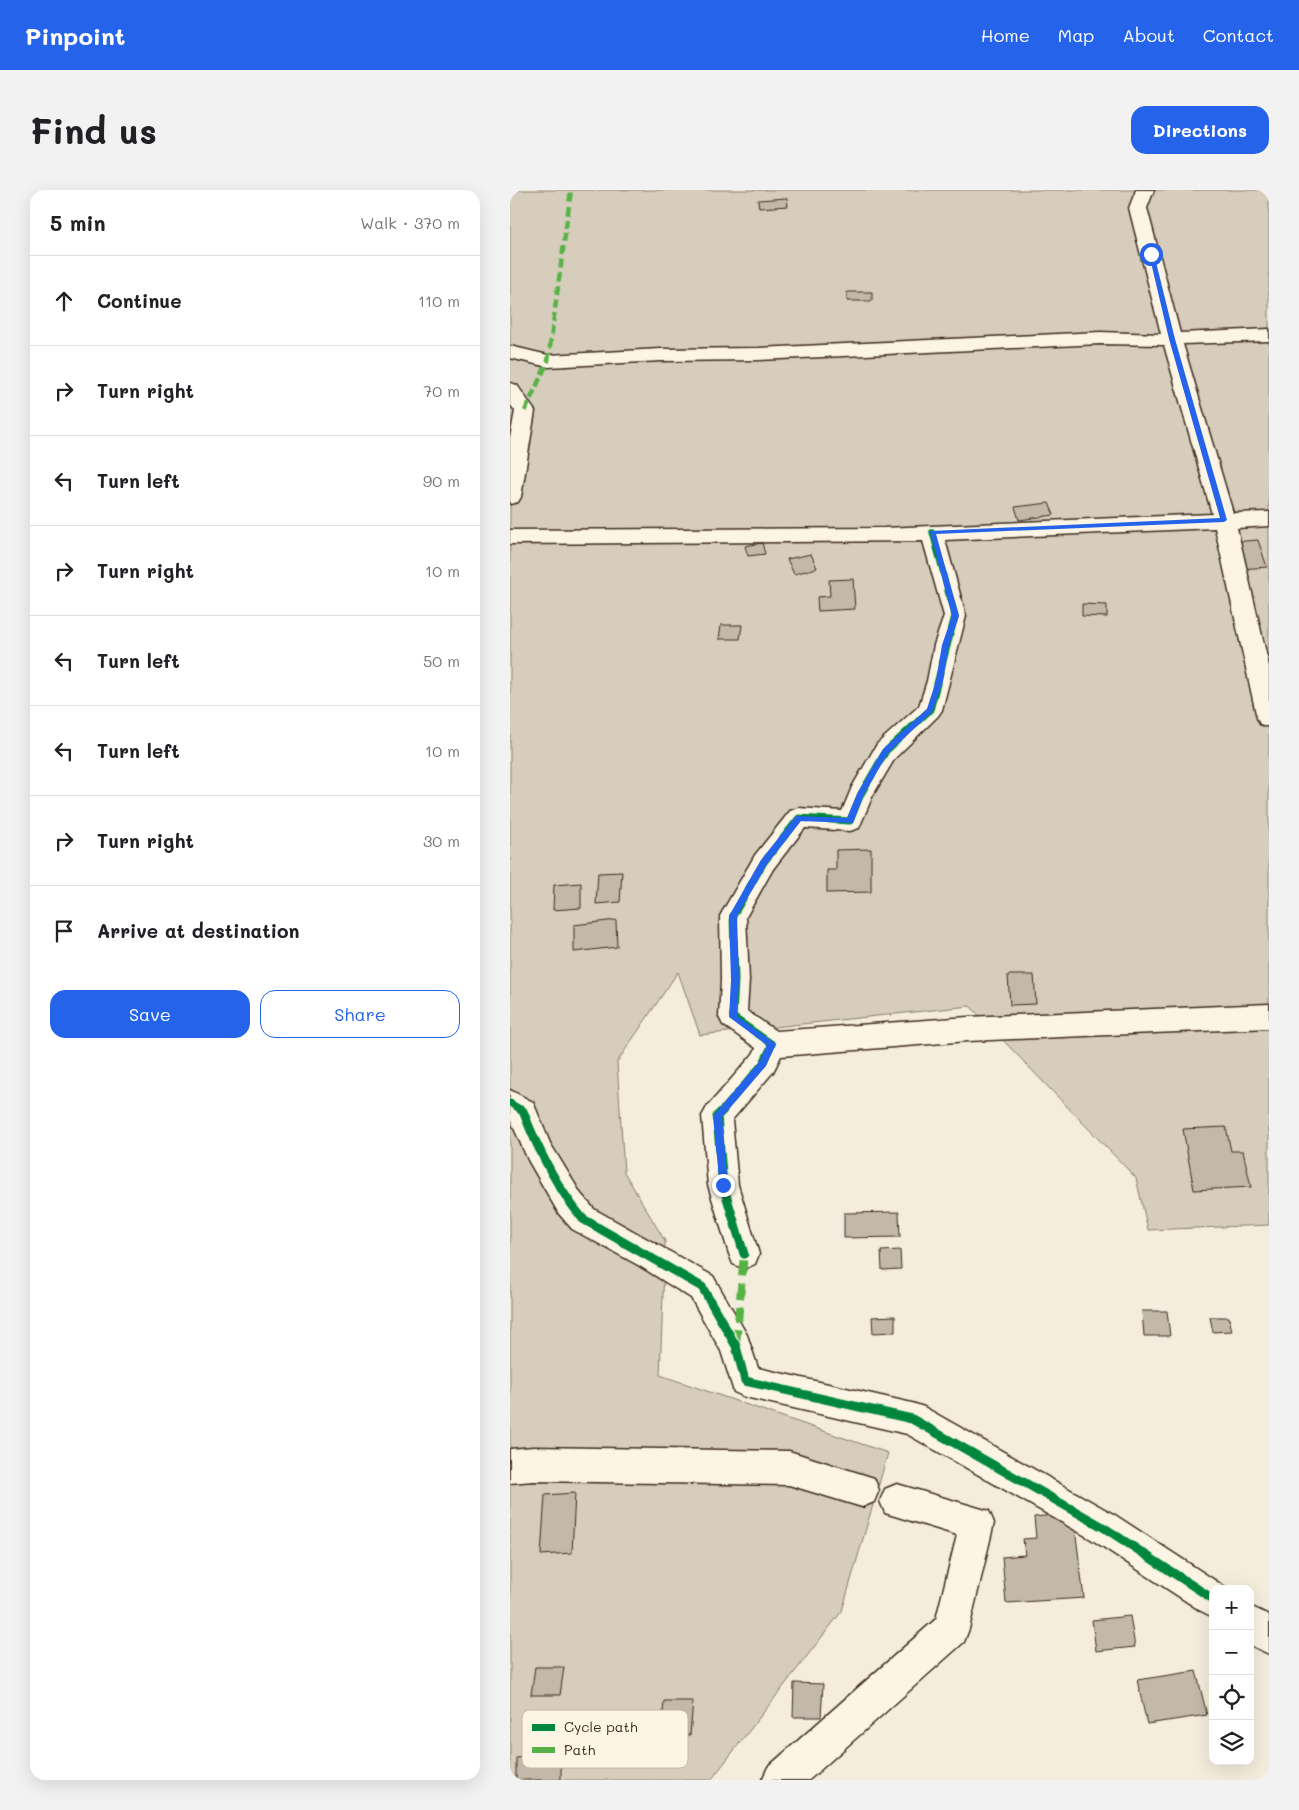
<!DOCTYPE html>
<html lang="en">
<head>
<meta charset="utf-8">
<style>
  :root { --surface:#fff; --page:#f2f2f2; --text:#202124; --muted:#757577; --line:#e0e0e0; --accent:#2563eb }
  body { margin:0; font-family:Mali,sans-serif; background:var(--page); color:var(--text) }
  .controls { position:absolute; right:15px; bottom:15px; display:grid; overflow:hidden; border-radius:10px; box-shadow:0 5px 20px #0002 }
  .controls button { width:45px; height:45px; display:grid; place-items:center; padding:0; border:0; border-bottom:1px solid var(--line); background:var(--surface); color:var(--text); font:25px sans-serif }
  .stop { position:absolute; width:15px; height:15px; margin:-11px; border:4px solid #2563eb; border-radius:50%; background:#fff }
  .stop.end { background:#2563eb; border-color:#fff; box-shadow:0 1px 5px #0008 }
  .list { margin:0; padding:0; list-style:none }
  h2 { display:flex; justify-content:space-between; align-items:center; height:65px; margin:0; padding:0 20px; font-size:21px }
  h2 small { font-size:16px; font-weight:400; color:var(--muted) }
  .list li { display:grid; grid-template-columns:32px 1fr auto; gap:15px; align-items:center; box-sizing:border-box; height:90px; padding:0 20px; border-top:1px solid var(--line) }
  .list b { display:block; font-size:19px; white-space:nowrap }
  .list em { font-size:16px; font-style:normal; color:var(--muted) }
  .actions { display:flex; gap:10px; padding:15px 20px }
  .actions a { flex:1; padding:11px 0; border:1px solid var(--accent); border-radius:15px; text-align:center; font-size:18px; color:var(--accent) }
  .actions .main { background:var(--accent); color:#fff }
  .icon { flex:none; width:28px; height:28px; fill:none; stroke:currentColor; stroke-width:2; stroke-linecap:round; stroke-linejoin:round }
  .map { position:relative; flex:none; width:759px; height:1590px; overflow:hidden; border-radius:15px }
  header { display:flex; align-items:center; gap:30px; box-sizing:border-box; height:70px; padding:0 25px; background:var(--accent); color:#fff }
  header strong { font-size:24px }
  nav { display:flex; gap:28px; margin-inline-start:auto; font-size:18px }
  .intro { display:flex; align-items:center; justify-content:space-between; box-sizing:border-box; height:120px; padding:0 30px }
  h1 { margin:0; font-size:35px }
  .button { padding:12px 22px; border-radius:15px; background:var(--accent); color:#fff; font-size:18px; font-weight:700 }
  main { display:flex; gap:30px; padding:0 30px }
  aside { flex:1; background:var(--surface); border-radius:15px; box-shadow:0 5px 20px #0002 }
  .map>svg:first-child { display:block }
  .green { fill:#d6cdbd; stroke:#887c6e }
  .building { fill:#c3b9aa; stroke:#3b2a1e }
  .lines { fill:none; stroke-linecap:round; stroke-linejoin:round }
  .street-casing { stroke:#3b2a1e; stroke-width:3 }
  .street { fill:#fcf5e5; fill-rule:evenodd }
  .quiet-far1 { stroke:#57b245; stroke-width:4.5; stroke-dasharray:9 4.5; stroke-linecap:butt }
  .quiet { stroke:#57b245; stroke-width:8; stroke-dasharray:15 8; stroke-linecap:butt }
  .cycleway-far2-casing { stroke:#fcf5e5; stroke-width:8 }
  .cycleway-far1-casing { stroke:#fcf5e5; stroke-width:10 }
  .cycleway-casing { stroke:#fcf5e5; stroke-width:12 }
  .cycleway-far2 { stroke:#00873e; stroke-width:5.5 }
  .cycleway-far1 { stroke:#00873e; stroke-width:7 }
  .cycleway { stroke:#00873e; stroke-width:9 }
  .route { fill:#2563eb }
  .key { fill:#fcf5e5; stroke:#c2b8a9; stroke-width:1 }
  .key-label { font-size:14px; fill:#3b2a1e }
</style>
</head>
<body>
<header>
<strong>Pinpoint</strong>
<nav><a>Home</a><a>Map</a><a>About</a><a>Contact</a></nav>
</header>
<div class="intro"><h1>Find us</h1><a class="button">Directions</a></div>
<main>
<aside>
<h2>5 min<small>Walk · 370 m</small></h2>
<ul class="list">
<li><svg class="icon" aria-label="ahead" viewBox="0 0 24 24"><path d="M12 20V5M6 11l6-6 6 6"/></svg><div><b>Continue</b></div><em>110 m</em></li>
<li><svg class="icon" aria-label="right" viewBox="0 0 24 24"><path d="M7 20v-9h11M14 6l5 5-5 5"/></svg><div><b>Turn right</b></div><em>70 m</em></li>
<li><svg class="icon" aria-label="left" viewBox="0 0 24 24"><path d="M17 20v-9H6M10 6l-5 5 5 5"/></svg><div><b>Turn left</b></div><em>90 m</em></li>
<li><svg class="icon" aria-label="right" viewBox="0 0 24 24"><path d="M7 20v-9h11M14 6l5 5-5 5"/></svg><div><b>Turn right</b></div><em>10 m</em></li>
<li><svg class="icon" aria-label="left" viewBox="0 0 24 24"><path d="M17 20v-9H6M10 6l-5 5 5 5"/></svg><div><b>Turn left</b></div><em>50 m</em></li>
<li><svg class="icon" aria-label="left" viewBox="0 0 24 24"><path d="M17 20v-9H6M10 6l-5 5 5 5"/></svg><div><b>Turn left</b></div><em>10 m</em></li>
<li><svg class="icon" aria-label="right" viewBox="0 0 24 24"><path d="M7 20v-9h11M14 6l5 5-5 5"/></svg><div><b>Turn right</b></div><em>30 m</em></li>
<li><svg class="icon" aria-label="arrive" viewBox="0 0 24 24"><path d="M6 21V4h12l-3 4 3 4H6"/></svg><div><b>Arrive at destination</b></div></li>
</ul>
<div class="actions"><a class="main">Save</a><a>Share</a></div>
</aside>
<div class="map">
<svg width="759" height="1590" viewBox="0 0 759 1590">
  <rect width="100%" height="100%" fill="#f4eddd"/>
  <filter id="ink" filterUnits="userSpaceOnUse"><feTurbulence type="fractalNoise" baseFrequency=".02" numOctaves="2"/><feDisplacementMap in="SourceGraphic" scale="10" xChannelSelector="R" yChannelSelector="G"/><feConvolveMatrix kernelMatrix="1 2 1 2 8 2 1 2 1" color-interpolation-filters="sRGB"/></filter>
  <g filter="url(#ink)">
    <!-- green -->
    <path class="green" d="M0,0H759V1035L638,1040L626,988L460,816L190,845L168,782L107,872L114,982L155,1051L150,1185L378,1263L332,1421L201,1590H0Z"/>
    <!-- building -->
    <path class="building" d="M277,8L278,16L249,18L248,10Z
      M337,102H362V111H337Z
      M539,313L544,325L509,330L505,317Z
      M748,350L757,377L731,379L722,352Z
      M252,353L255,364L238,366L235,356Z
      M301,364L307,378L284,384L277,369Z
      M343,389L345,419L308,421L307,407L320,406L319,390Z
      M572,414L597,415V427L572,426Z
      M211,435H232L230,449H209Z
      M361,659V702L317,703V680H326V660Z
      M112,682L110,712L86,714L88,683Z
      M71,693V718L43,720L44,695Z
      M106,730L107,757L64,762V735Z
      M498,785H524L526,814L500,815Z
      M716,937L721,961H733L741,997L684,1000L673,939Z
      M389,1022L390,1047L334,1048V1023Z
      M390,1060L391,1079L372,1080L371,1061Z
      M632,1121H657L660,1146H634Z
      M385,1126V1142L363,1143L362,1127Z
      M700,1127H719L722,1141L703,1142Z
      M65,1303L62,1363L31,1365L35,1305Z
      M563,1323L574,1408L496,1413L492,1367L515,1365L513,1349L526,1348L524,1327Z
      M620,1426L625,1457L586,1461L582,1430Z
      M25,1477H54L50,1505H21Z
      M686,1481L697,1525L637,1534L627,1490Z
      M284,1493L313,1494L311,1527H283Z
      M154,1511H183L180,1545H151Z
      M51,1561V1590H6V1568Z"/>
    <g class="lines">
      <!-- street casing -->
      <g class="street-casing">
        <path id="street" d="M626,0H644L637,18L670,143L759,139V151L673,154L723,323L759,322V336L727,338L759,476V537L750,534L747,528L705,338L435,350L456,426L432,520L428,526L385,568L363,605L349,638L340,641L295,638L263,679L236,727L239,790L237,821L266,841L458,827L759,814V838L458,851L271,866L263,882L222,930L228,995L249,1064L245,1074L234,1079L223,1074L219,1064L198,995L192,926L197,917L243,864L246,858L213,835L209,827L211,790L210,726L245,665L280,621L289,618L332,621L342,597L367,554L409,516L417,491L424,455L434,426L413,351L0,354V340L374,338L702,324L654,155L590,154L249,170L151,171L38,177L0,168V156L38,165L151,159L249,158L590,142L651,144L619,18Z
          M0,193L7,195L25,221L11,307L8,312L0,314V248L5,221L0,214Z
          M0,900L23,912L40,953L71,1004L84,1019L203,1086L237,1145L248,1178L402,1213L414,1217L605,1325L715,1397L716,1399H703V1427L691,1421L581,1349L397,1244L235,1207L224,1202L211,1161L181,1108L128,1075L62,1039L49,1024L18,970L0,929Z
          M23,1257L279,1261L364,1288L369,1300L364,1312L352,1317L279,1295L23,1291L0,1293V1259Z
          M387,1294L479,1321L484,1333L459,1439L454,1452L299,1590H252L258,1577L426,1429L447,1345L375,1323L370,1311L375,1299Z
          M740,1416L759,1425V1464L740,1455Z"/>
      </g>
      <!-- street -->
      <use href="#street" class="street"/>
      <!-- quiet-far1 -->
      <path class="quiet-far1" d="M15,221L38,171L61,0"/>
      <!-- quiet -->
      <path class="quiet" d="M226,1154L234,1064"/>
      <!-- cycleway-far2 casing -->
      <g class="cycleway-far2-casing">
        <path id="cycleway-far2" d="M422,342L438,402"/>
      </g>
      <!-- cycleway-far1 casing -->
      <g class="cycleway-far1-casing">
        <path id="cycleway-far1" d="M0,913L13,921
          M212,921L253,873L262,854L223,827L225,790L223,726L254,672L289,628L340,631L351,604L376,561L420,520L445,426L438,401"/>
      </g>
      <!-- cycleway casing -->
      <g class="cycleway-casing">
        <path id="cycleway" d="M11,920L13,921C28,960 46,997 73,1029L192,1097L226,1156L235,1191L402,1229L593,1337L703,1409
          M213,920L207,926L213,995L234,1064"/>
      </g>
      <!-- cycleway-far2 -->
      <use href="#cycleway-far2" class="cycleway-far2"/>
      <!-- cycleway-far1 -->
      <use href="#cycleway-far1" class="cycleway-far1"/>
      <!-- cycleway -->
      <use href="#cycleway" class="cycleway"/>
    </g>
  </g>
  <!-- route -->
  <path class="route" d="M641,63L644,64L665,149L717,330L714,332L426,344L449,426L439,455L433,491L422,522L378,563L354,604L343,633L291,631L257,674L227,726L229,790L227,826L266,854L256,876L212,927L218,995L217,998H210L203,926L250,871L257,855L219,827L221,790L219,726L251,670L286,626L337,628L347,604L373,559L417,519L426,491L432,455L442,426L420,341L710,328L659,149L639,64Z"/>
  <!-- legend -->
  <rect x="12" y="1520" width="166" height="58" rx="8" class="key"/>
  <rect x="22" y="1534" width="23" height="7" fill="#00873e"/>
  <rect x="22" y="1557" width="23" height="6" fill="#57b245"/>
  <g class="key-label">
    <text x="54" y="1542">Cycle path</text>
    <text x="54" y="1565">Path</text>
  </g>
</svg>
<div class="controls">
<button>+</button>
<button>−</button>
<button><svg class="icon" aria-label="locate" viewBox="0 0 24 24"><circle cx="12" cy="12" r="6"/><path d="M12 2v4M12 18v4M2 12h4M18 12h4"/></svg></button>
<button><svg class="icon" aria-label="layers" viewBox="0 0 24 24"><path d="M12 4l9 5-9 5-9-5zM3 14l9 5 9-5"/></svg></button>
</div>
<div class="stop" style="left:641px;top:64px"></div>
<div class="stop end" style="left:213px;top:995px"></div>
</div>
</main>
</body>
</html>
